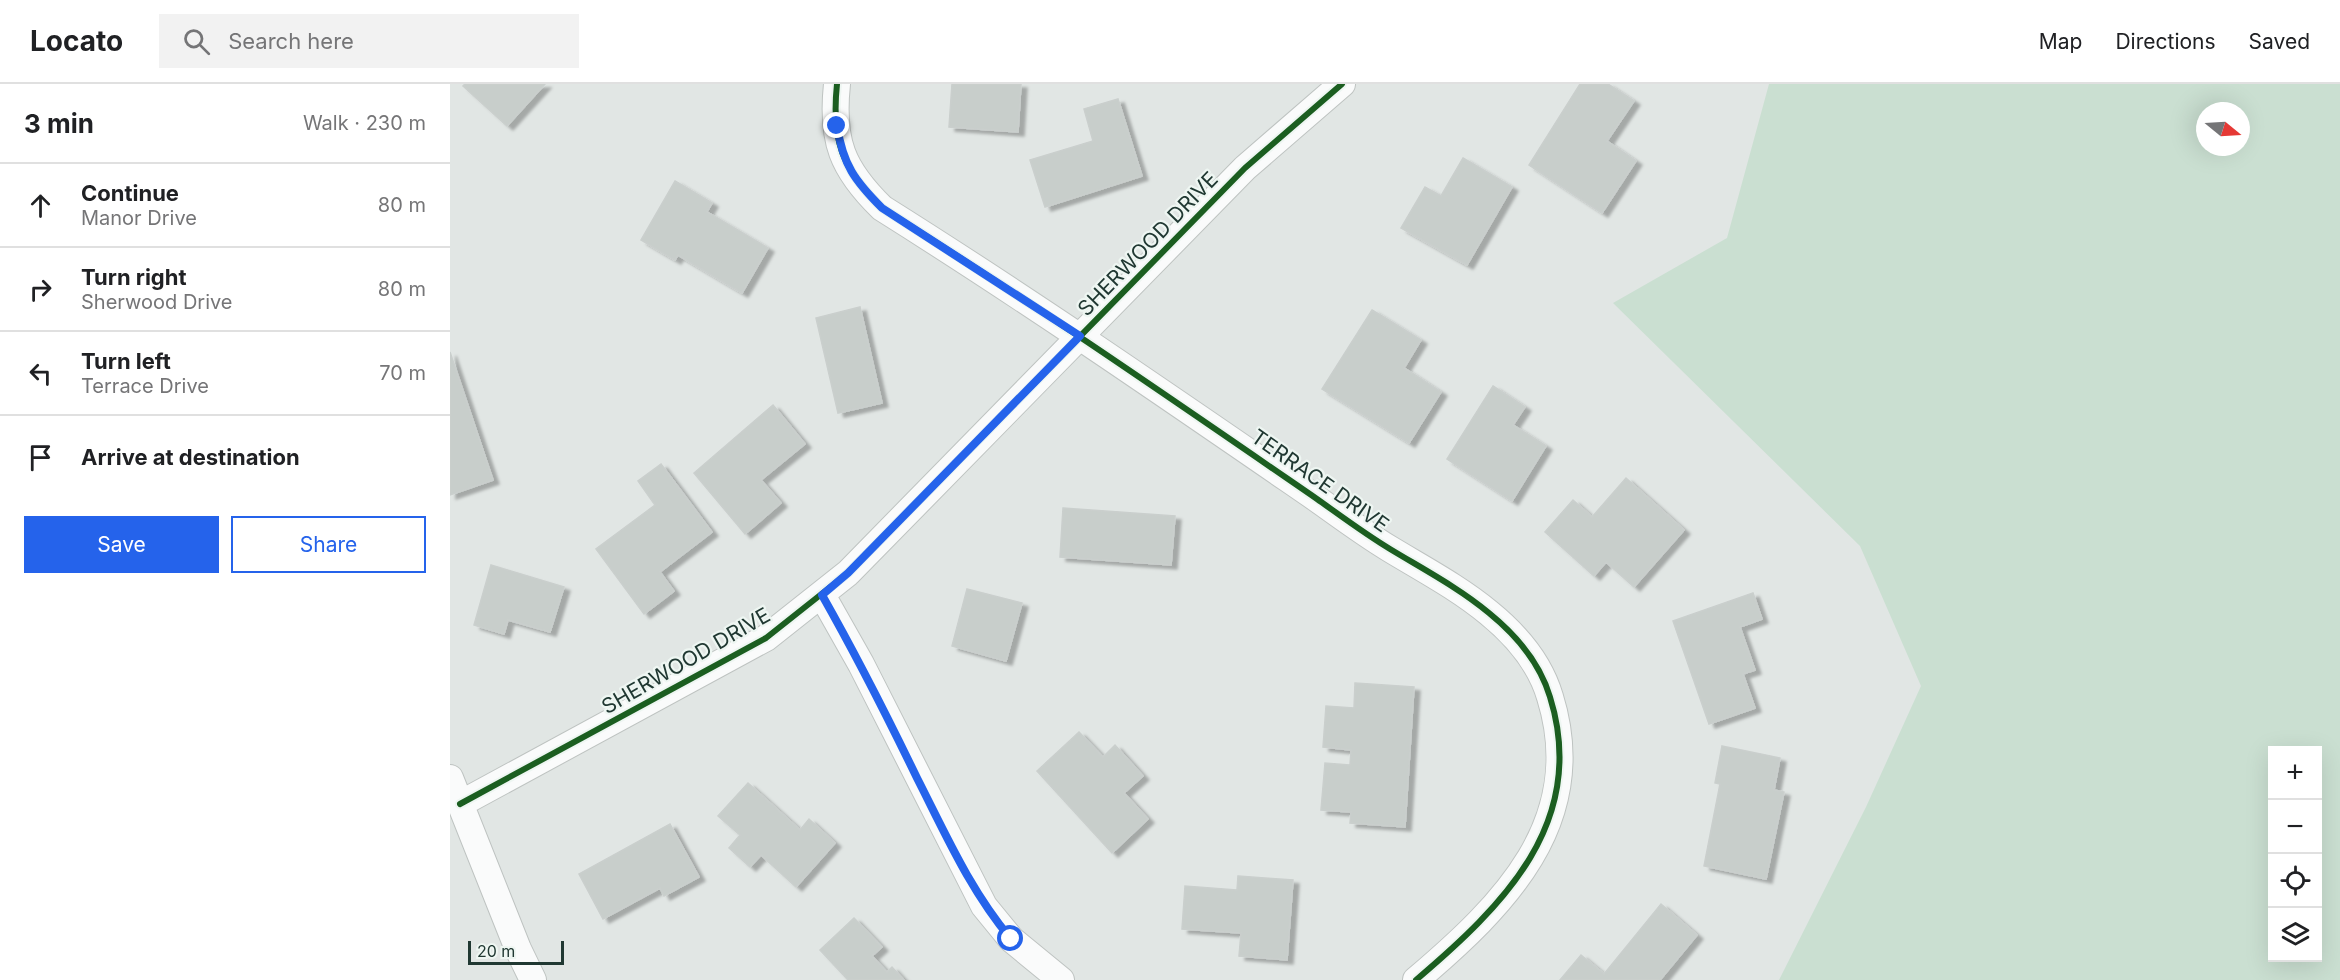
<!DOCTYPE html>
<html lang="en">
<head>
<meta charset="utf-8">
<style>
  :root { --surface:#fff; --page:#f2f2f2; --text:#202124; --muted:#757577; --line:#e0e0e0; --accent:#2563eb }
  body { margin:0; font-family:Inter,sans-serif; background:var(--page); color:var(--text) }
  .controls { position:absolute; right:18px; bottom:18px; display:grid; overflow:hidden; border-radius:0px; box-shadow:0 6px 24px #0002 }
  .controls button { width:54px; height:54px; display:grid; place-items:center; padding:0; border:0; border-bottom:2px solid var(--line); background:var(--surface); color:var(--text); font:30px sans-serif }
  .compass { position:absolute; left:1746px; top:18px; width:54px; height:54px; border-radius:50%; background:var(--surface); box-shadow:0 6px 24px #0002; rotate:108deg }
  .scale { position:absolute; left:18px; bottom:15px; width:96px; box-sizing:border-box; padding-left:6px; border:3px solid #203832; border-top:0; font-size:16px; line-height:21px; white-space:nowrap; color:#203832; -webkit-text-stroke:4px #eef6f2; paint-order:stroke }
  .stop { position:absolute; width:18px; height:18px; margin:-14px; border:4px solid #2563eb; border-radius:50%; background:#fff }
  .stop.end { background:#2563eb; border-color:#fff; box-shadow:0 2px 6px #0008 }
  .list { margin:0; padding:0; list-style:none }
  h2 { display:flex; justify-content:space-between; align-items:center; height:78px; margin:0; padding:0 24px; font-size:26px }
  h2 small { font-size:20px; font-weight:400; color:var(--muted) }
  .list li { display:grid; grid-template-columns:39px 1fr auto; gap:18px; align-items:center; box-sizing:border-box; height:84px; padding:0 24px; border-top:2px solid var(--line) }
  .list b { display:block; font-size:22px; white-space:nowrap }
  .list p { margin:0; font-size:20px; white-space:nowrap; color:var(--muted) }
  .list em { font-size:20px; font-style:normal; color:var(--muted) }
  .actions { display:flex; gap:12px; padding:18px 24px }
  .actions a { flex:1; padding:14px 0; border:2px solid var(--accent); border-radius:0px; text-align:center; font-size:21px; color:var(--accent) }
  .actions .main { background:var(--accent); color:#fff }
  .icon { flex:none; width:33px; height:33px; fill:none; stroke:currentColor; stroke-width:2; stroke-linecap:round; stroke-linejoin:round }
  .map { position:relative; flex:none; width:1890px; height:896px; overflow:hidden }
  header { display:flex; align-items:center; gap:36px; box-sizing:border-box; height:84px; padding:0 30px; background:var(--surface); border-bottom:2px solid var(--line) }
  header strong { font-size:28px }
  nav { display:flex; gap:33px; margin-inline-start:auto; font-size:21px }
  .search { width:420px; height:54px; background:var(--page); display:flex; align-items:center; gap:15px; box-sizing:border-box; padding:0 21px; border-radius:0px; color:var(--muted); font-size:22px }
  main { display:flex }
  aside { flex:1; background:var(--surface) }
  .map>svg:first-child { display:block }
  .green { fill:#cadfd1; fill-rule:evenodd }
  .building { fill:#c8cecb; stroke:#cacfcd; stroke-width:1.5; filter:url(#shadow) }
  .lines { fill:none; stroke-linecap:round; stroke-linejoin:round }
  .minor-casing { stroke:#bec3c1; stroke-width:28 }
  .minor { stroke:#fafbfb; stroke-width:26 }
  .cycleway-casing { stroke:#eef6f2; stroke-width:10 }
  .cycleway { stroke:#1b5e20; stroke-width:6 }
  .route { stroke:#2563eb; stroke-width:8 }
  .labels { text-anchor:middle; stroke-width:4.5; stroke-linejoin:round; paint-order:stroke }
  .street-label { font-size:21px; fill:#203832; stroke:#eef6f2 }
</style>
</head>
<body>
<header>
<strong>Locato</strong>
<div class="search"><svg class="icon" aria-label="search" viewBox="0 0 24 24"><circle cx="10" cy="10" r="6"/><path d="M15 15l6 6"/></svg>Search here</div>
<nav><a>Map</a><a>Directions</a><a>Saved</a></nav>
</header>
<main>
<aside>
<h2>3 min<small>Walk · 230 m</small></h2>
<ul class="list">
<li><svg class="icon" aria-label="ahead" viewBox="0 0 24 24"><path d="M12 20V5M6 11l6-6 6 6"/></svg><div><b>Continue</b><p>Manor Drive</p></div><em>80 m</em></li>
<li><svg class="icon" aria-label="right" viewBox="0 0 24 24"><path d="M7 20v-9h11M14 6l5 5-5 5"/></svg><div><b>Turn right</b><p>Sherwood Drive</p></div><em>80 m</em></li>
<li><svg class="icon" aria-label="left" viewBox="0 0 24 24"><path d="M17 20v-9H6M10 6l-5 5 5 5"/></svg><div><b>Turn left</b><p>Terrace Drive</p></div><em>70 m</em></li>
<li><svg class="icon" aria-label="arrive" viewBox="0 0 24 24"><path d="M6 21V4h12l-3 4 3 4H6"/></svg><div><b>Arrive at destination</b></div></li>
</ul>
<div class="actions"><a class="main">Save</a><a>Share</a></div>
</aside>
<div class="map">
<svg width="1890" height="896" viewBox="0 0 1890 896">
  <defs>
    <filter id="shadow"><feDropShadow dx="6" dy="4" stdDeviation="1.5" flood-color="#0004"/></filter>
  </defs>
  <rect width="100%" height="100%" fill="#e1e6e4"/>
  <!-- green -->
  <path class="green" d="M1319,0H1890V896H1329L1416,723L1471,602L1410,462L1163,219L1277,154ZM1755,27H1791V63H1755ZM1822,666H1868V874H1822Z"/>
  <!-- building -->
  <path class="building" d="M15,0H95L57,42L13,2Z
    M502,0H571L568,48L499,43Z
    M1130,0H1158L1184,17L1157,57L1186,77L1152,129L1079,81Z
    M668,15L692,92L595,123L580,76L643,57L634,25Z
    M1013,74L1062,103L1017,181L951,144L975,103L991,112Z
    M225,97L262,119L257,128L318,164L292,209L228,171L225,176L191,156Z
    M410,223L432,319L388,329L366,234Z
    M922,226L971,256L954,284L991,308L959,359L872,305Z
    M0,268L43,396L0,411Z
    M1043,302L1075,323L1063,341L1096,362L1062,417L997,375Z
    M323,321L355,360L311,396L331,419L295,450L244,389Z
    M211,380L262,448L210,488L224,507L194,530L146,465L205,421L188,397Z
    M1176,394L1234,446L1184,503L1156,478L1144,492L1095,448L1123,416L1142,433Z
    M613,424L725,432L721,481L610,473Z
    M41,481L114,503L100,548L58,536L54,550L24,541Z
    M517,505L572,519L556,577L502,562Z
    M1303,509L1312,535L1290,543L1305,586L1293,590L1305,624L1259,640L1223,537Z
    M905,599L964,603L955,743L900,739L901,728L871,726L875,679L900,681L901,666L873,663L876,622L904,624Z
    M629,648L653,673L665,661L693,692L674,709L698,735L662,769L587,687Z
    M1272,662L1330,674L1324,706L1334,708L1316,795L1254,782L1270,700L1265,699Z
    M298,699L350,746L359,735L385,759L346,803L311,771L300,783L279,764L290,751L268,732Z
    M220,740L249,793L214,812L210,804L153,835L129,790Z
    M788,792L843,796L837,876L789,872L791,849L732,845L735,802L787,806Z
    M1211,820L1247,851L1210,896H1110L1131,871L1154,890Z
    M404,834L432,863L422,872L437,888L442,883L454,896H398L370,866Z"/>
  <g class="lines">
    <!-- minor casing -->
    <g class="minor-casing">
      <path id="minor" d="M387,0C381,57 392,85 432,124C580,217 723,316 867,415C891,432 915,450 940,465C973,485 1009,504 1039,529C1066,551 1090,579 1100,613C1139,738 1053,822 966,896
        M372,511L411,580L534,822L561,855L611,896
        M0,694L68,865L83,896
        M10,720L316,554L398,489L795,84L892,0"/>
    </g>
    <!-- minor -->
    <use href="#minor" class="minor"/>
    <!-- cycleway casing -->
    <g class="cycleway-casing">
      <path id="cycleway" d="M387,0C381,57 392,85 432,124C580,217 723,316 867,415C891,432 915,450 940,465C973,485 1009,504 1039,529C1066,551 1090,579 1100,613C1139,738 1053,822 966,896
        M10,720L316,554L398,489L795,84L892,0"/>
    </g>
    <!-- cycleway -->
    <use href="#cycleway" class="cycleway"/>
  </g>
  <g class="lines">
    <!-- route -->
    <path class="route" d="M387,42C393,81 405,97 432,124L630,252L398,489L372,511C406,571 437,632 467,694C496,751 520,806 561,855"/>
  </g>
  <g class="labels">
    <!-- street labels -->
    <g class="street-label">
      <text transform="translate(698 160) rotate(-46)" y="7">SHERWOOD DRIVE</text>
      <text transform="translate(870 397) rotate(35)" y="7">TERRACE DRIVE</text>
      <text transform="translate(236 577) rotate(-30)" y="7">SHERWOOD DRIVE</text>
    </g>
  </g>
</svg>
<div class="controls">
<button>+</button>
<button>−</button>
<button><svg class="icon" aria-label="locate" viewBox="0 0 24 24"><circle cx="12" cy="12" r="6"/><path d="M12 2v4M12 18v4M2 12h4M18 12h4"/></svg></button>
<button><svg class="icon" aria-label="layers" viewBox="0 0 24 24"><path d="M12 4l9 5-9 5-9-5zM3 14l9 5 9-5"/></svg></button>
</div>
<svg class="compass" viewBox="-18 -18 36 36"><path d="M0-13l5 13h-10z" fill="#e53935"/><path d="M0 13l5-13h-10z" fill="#757577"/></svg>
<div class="scale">20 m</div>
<div class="stop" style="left:561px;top:855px"></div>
<div class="stop end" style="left:387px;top:42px"></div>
</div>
</main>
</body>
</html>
